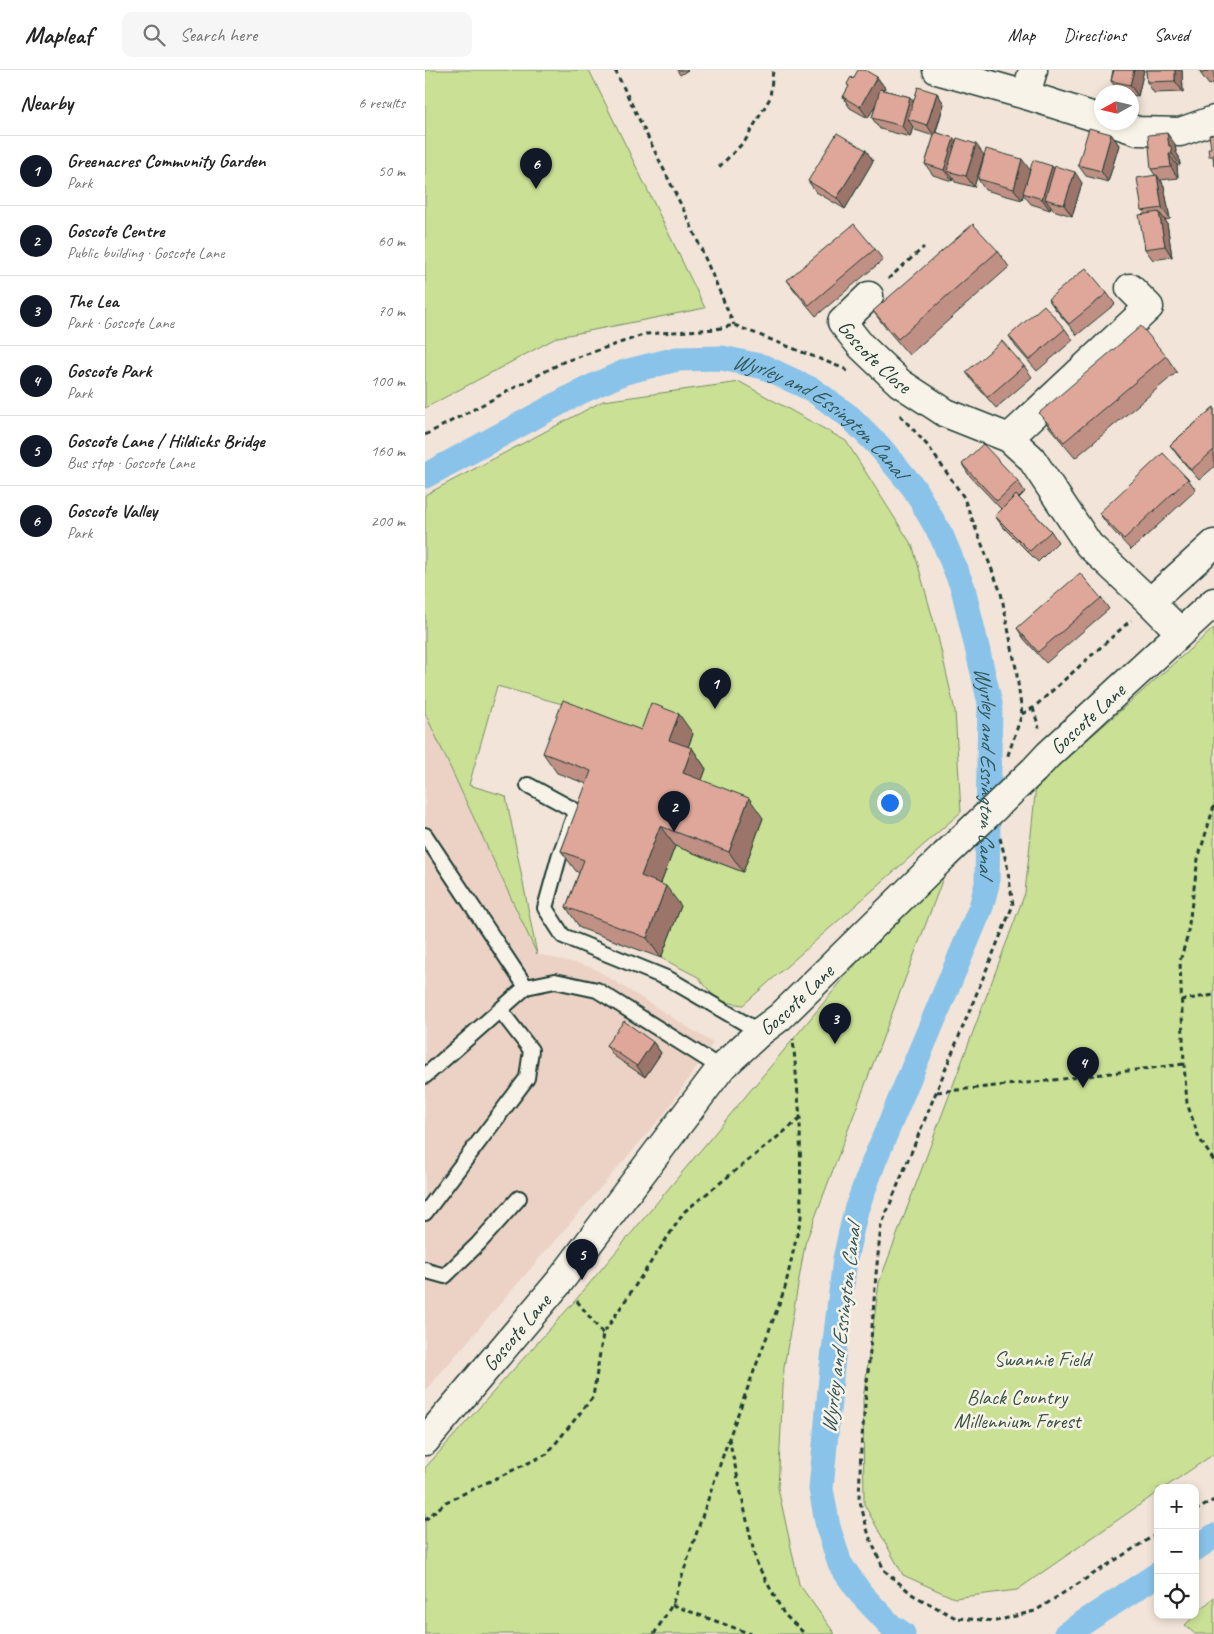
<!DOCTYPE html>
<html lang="en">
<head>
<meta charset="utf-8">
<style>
  :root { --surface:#fff; --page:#f6f6f6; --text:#222; --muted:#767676; --line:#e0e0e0; --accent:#111827 }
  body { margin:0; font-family:Caveat,sans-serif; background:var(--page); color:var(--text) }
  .controls { position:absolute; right:15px; bottom:15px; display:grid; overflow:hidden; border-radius:10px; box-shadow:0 2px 8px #0003 }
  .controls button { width:45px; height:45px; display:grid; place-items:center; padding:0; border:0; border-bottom:1px solid var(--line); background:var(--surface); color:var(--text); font:25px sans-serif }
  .compass { position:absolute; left:669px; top:15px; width:45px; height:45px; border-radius:50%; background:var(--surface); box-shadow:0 2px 8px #0003; rotate:262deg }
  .you { position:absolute; left:464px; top:732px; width:18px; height:18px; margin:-12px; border:4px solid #fff; border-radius:50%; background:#1a73e8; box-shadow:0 0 0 8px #1a73e833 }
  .badge { display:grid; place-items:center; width:32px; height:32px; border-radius:50%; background:var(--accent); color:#fff; font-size:16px; font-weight:700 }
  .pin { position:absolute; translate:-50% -41px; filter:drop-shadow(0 1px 2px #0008) }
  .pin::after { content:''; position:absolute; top:26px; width:18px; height:15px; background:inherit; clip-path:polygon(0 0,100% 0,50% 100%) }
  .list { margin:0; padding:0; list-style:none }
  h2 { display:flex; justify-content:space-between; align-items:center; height:65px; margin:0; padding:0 20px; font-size:21px }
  h2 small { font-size:16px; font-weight:400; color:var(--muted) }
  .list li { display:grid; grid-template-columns:32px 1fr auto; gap:15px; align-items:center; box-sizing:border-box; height:70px; padding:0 20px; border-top:1px solid var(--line) }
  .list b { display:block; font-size:19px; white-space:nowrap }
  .list p { margin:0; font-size:16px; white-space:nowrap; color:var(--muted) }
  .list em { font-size:16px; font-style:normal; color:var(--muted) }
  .icon { flex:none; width:28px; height:28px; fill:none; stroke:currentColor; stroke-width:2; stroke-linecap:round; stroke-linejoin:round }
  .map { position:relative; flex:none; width:789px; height:1564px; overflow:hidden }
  header { display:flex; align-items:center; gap:30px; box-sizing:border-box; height:70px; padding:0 25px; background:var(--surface); border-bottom:1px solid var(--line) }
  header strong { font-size:24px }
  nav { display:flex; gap:28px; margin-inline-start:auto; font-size:18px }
  .search { width:350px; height:45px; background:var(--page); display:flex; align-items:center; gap:12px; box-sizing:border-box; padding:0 18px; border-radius:10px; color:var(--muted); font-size:19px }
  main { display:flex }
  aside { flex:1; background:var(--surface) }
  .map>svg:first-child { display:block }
  .built { fill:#ecd2c5 }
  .green { fill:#cae095; stroke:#748e64 }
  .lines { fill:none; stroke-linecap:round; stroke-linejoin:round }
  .canal { stroke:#89c3e9; stroke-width:25 }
  .service-casing { stroke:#1f3d34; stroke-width:18 }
  .minor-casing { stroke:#1f3d34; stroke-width:31 }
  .tertiary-casing { stroke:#1f3d34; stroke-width:31 }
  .path { stroke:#1f3d34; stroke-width:3; stroke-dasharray:5 4; stroke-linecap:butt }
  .service { stroke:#f7f3e8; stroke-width:14 }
  .minor { stroke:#f7f3e8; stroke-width:28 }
  .tertiary { stroke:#f7f3e8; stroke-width:28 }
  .tertiary-bridge-casing { stroke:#1f3d34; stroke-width:31; stroke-linecap:butt }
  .tertiary-bridge { stroke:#f7f3e8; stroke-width:28 }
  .wall { fill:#c09084; stroke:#1f3d34 }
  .shaded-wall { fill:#9c756b; stroke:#1f3d34 }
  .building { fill:#dfa799; stroke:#1f3d34 }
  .labels { text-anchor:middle; stroke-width:5; stroke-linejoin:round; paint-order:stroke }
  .street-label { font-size:21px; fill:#1f3d34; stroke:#f7f3e8 }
  .park-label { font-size:21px; fill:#395543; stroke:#f7f3e8 }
  .water-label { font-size:22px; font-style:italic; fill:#345858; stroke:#f7f3e8 }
</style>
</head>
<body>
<header>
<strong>Mapleaf</strong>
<div class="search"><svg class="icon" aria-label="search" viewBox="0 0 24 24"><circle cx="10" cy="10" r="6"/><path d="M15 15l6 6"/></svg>Search here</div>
<nav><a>Map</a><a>Directions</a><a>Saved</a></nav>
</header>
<main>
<aside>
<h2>Nearby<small>6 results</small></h2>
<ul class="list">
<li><span class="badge">1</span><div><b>Greenacres Community Garden</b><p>Park</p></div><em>50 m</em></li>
<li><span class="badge">2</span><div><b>Goscote Centre</b><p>Public building · Goscote Lane</p></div><em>60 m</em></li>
<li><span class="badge">3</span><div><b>The Lea</b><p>Park · Goscote Lane</p></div><em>70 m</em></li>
<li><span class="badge">4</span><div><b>Goscote Park</b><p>Park</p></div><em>100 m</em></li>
<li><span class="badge">5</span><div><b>Goscote Lane / Hildicks Bridge</b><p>Bus stop · Goscote Lane</p></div><em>160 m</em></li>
<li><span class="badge">6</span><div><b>Goscote Valley</b><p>Park</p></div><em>200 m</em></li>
</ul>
</aside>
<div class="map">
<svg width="789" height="1564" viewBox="0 0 789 1564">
  <rect width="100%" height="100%" fill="#f2e4d8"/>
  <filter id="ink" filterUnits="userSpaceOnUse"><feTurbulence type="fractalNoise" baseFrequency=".02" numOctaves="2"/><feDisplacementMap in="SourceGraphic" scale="10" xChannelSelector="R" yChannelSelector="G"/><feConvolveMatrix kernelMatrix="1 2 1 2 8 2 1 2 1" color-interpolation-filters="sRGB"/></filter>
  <g filter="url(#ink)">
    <!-- built -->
    <path class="built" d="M0,643L112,884L167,897L288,973L240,1043L0,1321Z"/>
    <!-- green -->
    <path class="green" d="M0,0H164L280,238L133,267L0,338Z
      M315,312L421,371L488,477L513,567L530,641L536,742L318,935L293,931L273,907L236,888L231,826L250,776L318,802L272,723L258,690L268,664L230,680L141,635L72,616L44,715L81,726L112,884L0,643V425L178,331Z
      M789,558V1384L739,1418H733V1422L592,1520L529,1528L478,1505L439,1434L438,1329L454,1213L600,823L611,715Z
      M531,774L380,1174L359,1297L353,1418L374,1514L410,1564H0V1398L149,1232Z
      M789,1527V1564H770L760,1555Z"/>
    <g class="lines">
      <!-- canal -->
      <g class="canal">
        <path id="s1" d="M0,406L155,322L200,302L252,289L297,288L339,297L388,320L425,347L454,376L489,418L517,467L538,518L565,633L562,814L556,837L450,1089L431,1140L420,1189L407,1297L396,1419L403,1457L415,1494L436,1524L466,1556L478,1564"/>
        <path d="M770,1479L789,1466"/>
        <path d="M641,1564L733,1504"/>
      </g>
      <!-- service casing -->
      <g class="service-casing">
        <path id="service" d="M103,715L151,741L134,787L120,838L138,866L244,909L335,962
          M0,765L101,917
          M0,1006L101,917L130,911L172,920L296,998
          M0,1143L102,1008L106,980L75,940
          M0,1199L2,1201L20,1206L53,1174L94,1128"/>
      </g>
      <!-- minor casing -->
      <g class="minor-casing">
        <g id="minor">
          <path d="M512,0L601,25L676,49"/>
          <path d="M601,25L608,0"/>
          <path d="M686,52L713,61L755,62L789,50"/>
          <path id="s2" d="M444,226L417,252L436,276L475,313L521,343L584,368L606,388L664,475L725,532L755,562"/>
          <path d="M584,368L724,237L705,218"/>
          <path d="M725,532L789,474"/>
        </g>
      </g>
      <!-- tertiary casing -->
      <g class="tertiary-casing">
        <g id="tertiary">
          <path id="s3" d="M609,700L623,685L789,532"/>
          <path id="s4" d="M0,1371L135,1211L296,998L335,962L355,947L520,785"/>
        </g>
      </g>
      <!-- path -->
      <path class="path" d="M190,0L264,151L309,255
        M294,97L320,71L345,28L348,0
        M463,209L499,177
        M475,345L503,376L538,426L576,523L591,598L597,644L582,688
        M0,365L138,292L221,264L291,259L309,255L420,299L424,303
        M608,638L614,658
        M597,644L608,638L706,550
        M789,736L773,789L762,868L755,891L759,994L762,1033L774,1068L789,1091
        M575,768L582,795L588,835L456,1156L451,1204L446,1270L436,1378L434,1428L444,1466L459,1500L488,1525L531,1548L571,1551L610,1541L733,1463
        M756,930L789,925
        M512,1022L621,1011L759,994
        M152,1231L178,1264
        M304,1368L331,1492L359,1544L380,1564
        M770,1441L789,1430
        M0,1450L21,1432L122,1384L168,1327L178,1264L260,1141L375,1049
        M247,1535L326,1564
        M229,1564L247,1535L304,1368L360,1218L376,1147L375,1048L368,969"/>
      <!-- service -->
      <use href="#service" class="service"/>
      <!-- minor -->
      <use href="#minor" class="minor"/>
      <!-- tertiary -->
      <use href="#tertiary" class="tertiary"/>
      <!-- tertiary-bridge casing -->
      <g class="tertiary-bridge-casing">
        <path id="tertiary-bridge" d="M520,785L609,700"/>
      </g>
      <!-- tertiary-bridge -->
      <use href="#tertiary-bridge" class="tertiary-bridge"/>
    </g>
    <!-- wall -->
    <path class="wall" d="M252,0H263L255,5Z
      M688,0H719L713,26L706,25V22H694L686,11Z
      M721,0H757L758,22L729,23L722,12Z
      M775,0H789V13L784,15L776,4Z
      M452,7L460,18L459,20L485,27L488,31L512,23L519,34L511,62L531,71L559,85L549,117L530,112L528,108L527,111L508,105L500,94L509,66L490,60L488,57L485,67L455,59L447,48L451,33L443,48L425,38L418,27L424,17L422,14Z
      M686,64L694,75L683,112L661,106L653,95Z
      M750,74L751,82L754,87L755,95H752L753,108L736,110L739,116L745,149L740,150L742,153L747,187L728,190L720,179V144L717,141L730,105L726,99Z
      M448,91L420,139L391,122L383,111Z
      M627,96L629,100L657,113L647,146L628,140L626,137L625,140L606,134L598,124L597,130L560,120L553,109Z
      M450,179L458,190L391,246L370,221L362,210Z
      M573,181L584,197L484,285L460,257L448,241Z
      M682,223L690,234L652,265L631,240L623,229Z
      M640,259L648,270L612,301L591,277L584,266Z
      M741,286L752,302L650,388L625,358L614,343Z
      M599,296L607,307L571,338L549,313L541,302Z
      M789,337V397L774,410L753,386L745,375Z
      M537,394L593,411L600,422L594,428L626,461L633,472L613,492L578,457L570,446L576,439L544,405Z
      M763,409L771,420L706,480L682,454L674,443Z
      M676,528L684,539L621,593L599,569L592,558Z
      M216,660L268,664L263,677L267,678L281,699L277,710L338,748L318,802L250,776L236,813L256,836L236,888L155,858L141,837L154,803L151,801L136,781L162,714L132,703L118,683Z
      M228,972L236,983L220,1007L189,986L181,975Z"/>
    <!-- shaded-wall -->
    <path class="shaded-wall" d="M709,0H719L713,26L705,15Z
      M750,0H757L758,22L750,11Z
      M452,7L460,18L443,48L435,37Z
      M512,23L519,34L509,66L502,55Z
      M485,27L493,38L483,49L488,57L485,67L477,56Z
      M742,63L750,74L751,82L754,87L755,95L747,84L744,76Z
      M686,64L694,75L683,112L676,101Z
      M529,68L537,79L522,101L528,108L527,111L519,100Z
      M551,74L559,85L549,117L541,106Z
      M441,80L448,91L420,139L412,128Z
      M744,84L752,95L753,108L746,97Z
      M597,89L605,100L597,130L589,119Z
      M627,96L635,107L620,129L626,137L625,140L617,129Z
      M650,102L657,113L647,146L639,135Z
      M732,105L739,116L745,149L737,138Z
      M734,142L742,153L747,187L740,176Z
      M254,644L268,664L258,690L244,670Z
      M267,678L281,699L272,723L258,703Z
      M324,728L338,748L318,802L304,782Z
      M235,756L250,776L231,826L216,806Z
      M241,816L256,836L236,888L222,868Z
      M228,972L236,983L220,1007L212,996Z"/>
    <!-- building -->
    <path class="building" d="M433,0H440L452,7L435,37L418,27L424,16L422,14L426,7L428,9Z
      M689,0H709L705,15L686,11Z
      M721,0H750V11L722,12Z
      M775,0H785L776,4Z
      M493,17L512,23L502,55L483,49Z
      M455,19L485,27L477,56L447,48Z
      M664,58L686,64L676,101L653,95Z
      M510,62L529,68L519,100L500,94Z
      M412,63L441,80L412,128L383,111Z
      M742,63L744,76H746L747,84H744L746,97L726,99L723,65Z
      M789,64V96L788,86H784L783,78H786L784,65Z
      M532,68L551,74L541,106L522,101Z
      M561,79L597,89L589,119L553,109Z
      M608,90L627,96L617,129L598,123Z
      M630,96L650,102L639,135L620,129Z
      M732,105L737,138L717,141L712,108Z
      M734,142L740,176L720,179L714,145Z
      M429,154L450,179L384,235L362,210Z
      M548,154L573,181L473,269L448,241Z
      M661,198L682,223L644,254L623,229Z
      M619,235L640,259L604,290L584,266Z
      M716,256L741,286L639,372L614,343Z
      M577,271L599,296L563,327L541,302Z
      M789,337V380L766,400L745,375Z
      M558,374L593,411L572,431L537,394Z
      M738,383L763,409L699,469L674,443Z
      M591,425L626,461L605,481L570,446Z
      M655,503L676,528L613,582L592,558Z
      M138,630L216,660L226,633L254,644L244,670L267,678L258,703L324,728L304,782L235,756L216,806L241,816L222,868L141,837L159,790L136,781L166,701L118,683Z
      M199,951L228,972L212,996L181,975Z"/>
  </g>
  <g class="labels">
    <!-- street labels -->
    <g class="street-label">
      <text dy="7" stroke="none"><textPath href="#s2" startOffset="85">Goscote Close</textPath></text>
      <text dy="7" stroke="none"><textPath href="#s3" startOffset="74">Goscote Lane</textPath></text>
      <text dy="7" stroke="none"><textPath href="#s4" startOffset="578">Goscote Lane</textPath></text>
      <text dy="7" stroke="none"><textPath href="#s4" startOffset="142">Goscote Lane</textPath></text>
    </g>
    <!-- park labels -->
    <g class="park-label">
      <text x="617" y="1296">Swannie Field</text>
      <text x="592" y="1334">Black Country<tspan x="592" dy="24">Millennium Forest</tspan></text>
    </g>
    <!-- water labels -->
    <g class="water-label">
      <text dy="8" stroke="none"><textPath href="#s1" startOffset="440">Wyrley and Essington Canal</textPath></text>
      <text dy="8" stroke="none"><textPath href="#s1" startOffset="860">Wyrley and Essington Canal</textPath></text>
      <text transform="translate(415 1259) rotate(-83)" y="8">Wyrley and Essington Canal</text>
    </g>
  </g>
</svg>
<div class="controls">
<button>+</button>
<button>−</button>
<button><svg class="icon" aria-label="locate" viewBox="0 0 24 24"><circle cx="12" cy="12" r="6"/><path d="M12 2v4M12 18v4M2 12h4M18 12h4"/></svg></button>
</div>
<svg class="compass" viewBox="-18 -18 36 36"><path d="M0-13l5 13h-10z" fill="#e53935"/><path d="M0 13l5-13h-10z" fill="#767676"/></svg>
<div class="you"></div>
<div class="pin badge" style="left:290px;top:639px">1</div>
<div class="pin badge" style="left:249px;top:762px">2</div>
<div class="pin badge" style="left:410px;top:974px">3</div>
<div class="pin badge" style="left:658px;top:1018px">4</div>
<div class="pin badge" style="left:157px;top:1210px">5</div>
<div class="pin badge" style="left:111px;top:119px">6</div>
</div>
</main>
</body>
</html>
